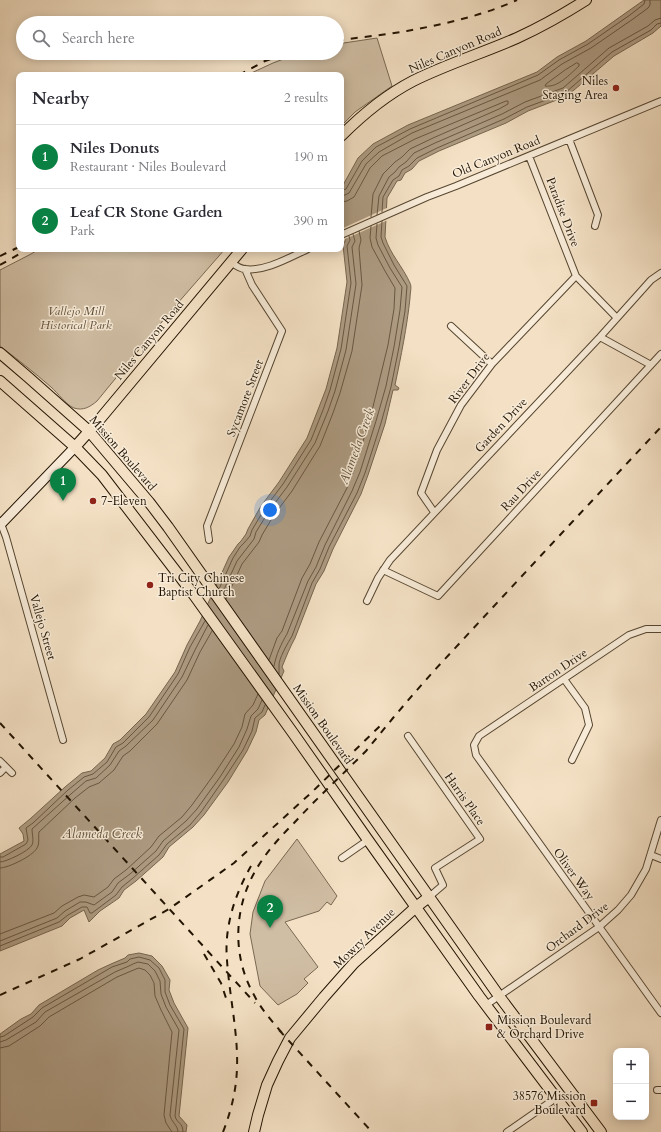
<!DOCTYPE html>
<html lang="en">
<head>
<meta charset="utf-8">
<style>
  :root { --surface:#fff; --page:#f2f2f3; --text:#2b2b33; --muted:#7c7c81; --line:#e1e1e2; --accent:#0b8043 }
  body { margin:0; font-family:Cardo,serif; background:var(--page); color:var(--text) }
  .controls { position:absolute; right:12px; bottom:12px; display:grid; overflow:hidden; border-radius:8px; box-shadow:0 2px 10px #0003 }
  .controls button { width:36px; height:36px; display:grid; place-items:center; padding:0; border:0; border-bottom:1px solid var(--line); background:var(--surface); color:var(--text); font:20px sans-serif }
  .you { position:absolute; left:270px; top:510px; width:14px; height:14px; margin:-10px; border:3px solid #fff; border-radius:50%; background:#1a73e8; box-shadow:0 0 0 6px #1a73e833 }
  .badge { display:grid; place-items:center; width:26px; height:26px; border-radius:50%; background:var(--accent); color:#fff; font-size:13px; font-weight:700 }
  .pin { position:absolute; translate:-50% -33px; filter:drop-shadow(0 1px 2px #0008) }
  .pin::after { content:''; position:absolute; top:21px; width:14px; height:12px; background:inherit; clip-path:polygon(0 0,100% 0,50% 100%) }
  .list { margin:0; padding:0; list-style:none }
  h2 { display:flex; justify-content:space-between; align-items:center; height:52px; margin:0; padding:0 16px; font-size:17px }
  h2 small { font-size:13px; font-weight:400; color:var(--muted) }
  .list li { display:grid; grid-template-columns:26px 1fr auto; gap:12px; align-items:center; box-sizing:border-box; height:64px; padding:0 16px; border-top:1px solid var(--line) }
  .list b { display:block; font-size:15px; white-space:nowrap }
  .list p { margin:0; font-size:13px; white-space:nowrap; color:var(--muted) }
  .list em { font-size:13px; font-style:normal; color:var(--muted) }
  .icon { flex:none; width:22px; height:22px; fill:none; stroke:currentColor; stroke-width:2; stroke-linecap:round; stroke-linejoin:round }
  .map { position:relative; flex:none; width:661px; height:1132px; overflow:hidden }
  .search { position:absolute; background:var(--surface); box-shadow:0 2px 10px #0003; left:16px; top:16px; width:328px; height:44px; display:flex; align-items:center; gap:10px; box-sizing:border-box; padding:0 14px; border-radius:22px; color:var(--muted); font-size:15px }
  .panel { position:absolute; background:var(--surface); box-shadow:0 2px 10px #0003; left:16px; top:72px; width:328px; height:180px; border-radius:8px }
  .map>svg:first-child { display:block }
  .green { fill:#d0bea4; stroke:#796852 }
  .water { fill:#ad9b82; stroke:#75654e }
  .pier { fill:#f4e1c5 }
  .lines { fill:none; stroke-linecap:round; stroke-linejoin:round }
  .shore { stroke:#685741; stroke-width:1 }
  .minor-casing { stroke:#564631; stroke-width:8 }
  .secondary-casing { stroke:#221300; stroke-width:11 }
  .primary-casing { stroke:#221300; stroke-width:12 }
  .minor { stroke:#f8ecd9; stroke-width:6 }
  .secondary { stroke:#f8ecd9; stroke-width:9 }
  .primary { stroke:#f4e1c5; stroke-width:10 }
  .rail { stroke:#221300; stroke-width:2; stroke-dasharray:7 7; stroke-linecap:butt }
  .poi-dot { fill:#8f2418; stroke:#f8ecd9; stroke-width:1.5 }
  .labels { text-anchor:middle; stroke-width:3; stroke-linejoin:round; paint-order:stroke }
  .street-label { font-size:12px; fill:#221300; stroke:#f8ecd9 }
  .poi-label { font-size:12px; fill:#221300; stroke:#f8ecd9; text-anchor:start }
  .park-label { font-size:12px; font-style:italic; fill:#5f4f39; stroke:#f8ecd9 }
  .water-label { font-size:13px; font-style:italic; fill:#61503a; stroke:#f8ecd9 }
</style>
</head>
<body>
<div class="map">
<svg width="661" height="1132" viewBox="0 0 661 1132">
  <rect width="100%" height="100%" fill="#f4e1c5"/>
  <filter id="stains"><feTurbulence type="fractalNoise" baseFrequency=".005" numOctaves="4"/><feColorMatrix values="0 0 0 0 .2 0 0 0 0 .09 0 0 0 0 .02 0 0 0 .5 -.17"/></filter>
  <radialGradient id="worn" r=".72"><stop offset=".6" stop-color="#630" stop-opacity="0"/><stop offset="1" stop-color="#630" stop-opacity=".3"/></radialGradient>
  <!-- green -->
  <path class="green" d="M377,38L392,86L355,112L341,126V75H247L273,63L299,53H337V44Z
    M39,249H225L170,312L97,401C90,407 83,411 74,408C66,405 58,393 51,387C35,373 17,359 0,346V270L31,254Z
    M297,839L337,896L331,905L327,902L319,911L285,922L318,967L304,979L308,983L297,994L278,1005L260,986L250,934L253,912L265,881Z"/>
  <!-- water -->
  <path class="water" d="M644,0H661V26L653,33L614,56L567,96L528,111L506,123L439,151L419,161L412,169L405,173L401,180L397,181L387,198L385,237C390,254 403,267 410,283C412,287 410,293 410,298C407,327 401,356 395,385L399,388L398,390H393L385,424L368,475L361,494L333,549L324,571L316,584L295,638C290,647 286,657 282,667L284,671L265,715L259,720L256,732L247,751L228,782L204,815L193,827L169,847L163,857L136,881L124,890L119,898L100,911L89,922L84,910L70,918L62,926L0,951V854L24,841L23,834L19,828L30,819L65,787L82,773L91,771L105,758L113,744L120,740L146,714L175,672L187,645L200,621L229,557L238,544L241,541L246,534L248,529L261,506L279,482L307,438L326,389L337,348L347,282L343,245L346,239L341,225V199L342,187L358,158L373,144L408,125L537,72L557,57L586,41Z
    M139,953L152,956L162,966L170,980L169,990L174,1003L188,1028L179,1116L187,1125L186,1132H0V1034L21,1019L31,1014L39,1005L98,970L111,964L125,958L128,955Z"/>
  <!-- pier -->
  <path class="pier" d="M389,207L388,220L343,240L341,229Z"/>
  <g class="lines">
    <!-- shore -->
    <path class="shore" d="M577,63L579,64V66C570,74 558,88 545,86L546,84L565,70Z
      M341,191L346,189L362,161L376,147L410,129L538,75L559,60L588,44L630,15L644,4L645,0
      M341,196L345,195L349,193L366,164L379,152L412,133L540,80L562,64L591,48L633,19L648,8L650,5V0
      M341,202L347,201L354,197L370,168L382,156L415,139L506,101H508V104L499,109L433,138L410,149L402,157L395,162L383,174L373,194L371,217
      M382,212L383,197L393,180L399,176L402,170L409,166L417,158L437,148L504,119L527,107L565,93L612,52L651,30L657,24L661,23
      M377,215L379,196L389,177L395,172L399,167L406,162L414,153L435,143L502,114L525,102L563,88L609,48L648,26L655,20L661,18
      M219,589L233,558L240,547L244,543L250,536L252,530L265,508L283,484L311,440L323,410L330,390L341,349L351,283L347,246L350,240L349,236
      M222,594L237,561L254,539L256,532L269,511L287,487L315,443L328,411L335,391L346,350L356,284L352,247L355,241L353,234
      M226,599L242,564L259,542L262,535L274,515L292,491L320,446L333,413L340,393L352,351L362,285L359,248L361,240L359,231
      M269,660L277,638L282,631L302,578L310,564L319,542L347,488L354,470L370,419L388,345L394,309L395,288L385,271L372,247L370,238L371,226
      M274,666C276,655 281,644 287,634L308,581L316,567L325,545L352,491L360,472L376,421L386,386L394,347L400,310L402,287L390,268L378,245L376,238L377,224
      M279,674C279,672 279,669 279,667C278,659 288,643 292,636L312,583L320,569L329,547L357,493L365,473L381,423L391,387L399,347L405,311L407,286L394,265L383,243L381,237L382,221
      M0,857H3L26,844L28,840L26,828L33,823L68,790L84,777L93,774L107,762L116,747L123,743L149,717L178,674L190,647L205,621
      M0,862C6,862 29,851 32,845C34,841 32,834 32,829L71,794L86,781L96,778L110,765L119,751L126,746L153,720L182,677L195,650L208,625
      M0,868C8,868 33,856 37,848C40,843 38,837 39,832L75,798L89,787L99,783L114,770L123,756L130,751L157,724L187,680L200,652L212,631
      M0,934L54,913L62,906L78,897L84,895L94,897L108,887L114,879L126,870L151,847L159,836L182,817L192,805L215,773L234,744L242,727L245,714L253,705L258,694
      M0,941L57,918L65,911L80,902H86L94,905L112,892L118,883L130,874L156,851L163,841L186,821L197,809L220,777L239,747L247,729L251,716L258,709L262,700
      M0,946L59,922L68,915L82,907H87L90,913H92L116,895L122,887L133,878L159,855L167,844L190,825L201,812L224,779L243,750L252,731L255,718L262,712L265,705
      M0,1037L4,1036L33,1017L42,1008L100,974L112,967L127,962L130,959L139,957L150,960L159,968L165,980V992L170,1005L184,1029L175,1116C177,1124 183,1122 183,1132
      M0,1042L6,1040L36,1022L45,1012L115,972L129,966L133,964L138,962L148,964L155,971L160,981L161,994L166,1007L179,1030L170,1115C171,1122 178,1125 178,1132
      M0,1048L9,1046L40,1026L49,1017L117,977L136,969L139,968L145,970L150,975L154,983L155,996L161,1010L172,1032L164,1115L166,1123L172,1132"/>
    <!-- minor casing -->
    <g class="minor-casing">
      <path id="minor" d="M569,139L598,215L595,226
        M529,156L576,276L616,317
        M341,235L427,197L456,186L661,101
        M231,262C235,265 240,269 245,269C265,272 290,257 308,249
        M451,326L492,364
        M600,337L651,365
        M434,512L421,493L437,450L461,405L492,364L576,276
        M0,521L6,537L63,740
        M209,540L207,526L282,331L252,285L245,269
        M383,570L438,596L661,354
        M367,601L378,578L390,560L600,337L651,280L661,273
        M661,629H646L629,635L479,736L474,745L476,755L661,1013
        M564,679L585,708L589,725L572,760
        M408,736L480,839L435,868L443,885L429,897
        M0,761L12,773
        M0,773L6,767
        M651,855L661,859
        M342,858L368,840
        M486,1005L599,927L618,910L631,895L646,869L661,820
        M657,1090H661
        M507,1132L556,1098"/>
    </g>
    <!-- secondary casing -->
    <g class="secondary-casing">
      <path id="secondary" d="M0,525L75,447"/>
    </g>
    <!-- primary casing -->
    <g class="primary-casing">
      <path id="primary" d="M341,136C363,114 386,95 413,81C447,64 483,53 517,38C541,27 564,14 586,0
        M0,353L28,377L89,431L149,502L168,527L499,996L601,1132
        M0,381L75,447L102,475L194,595L293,733L368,840L479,996L582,1132
        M75,447L100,419L242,249
        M254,1132L258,1115L267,1085L278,1061L290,1038L324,997L354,963L416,907L429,897"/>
    </g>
    <!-- minor -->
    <use href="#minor" class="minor"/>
    <!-- secondary -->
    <use href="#secondary" class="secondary"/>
    <!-- primary -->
    <use href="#primary" class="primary"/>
    <!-- rail -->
    <path class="rail" d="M337,41C360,37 384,35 407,31C444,24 482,16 517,0
      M239,75L265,61L290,53
      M0,256L19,247
      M0,265L28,249
      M0,723L255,1003
      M204,954L221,983L228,1004
      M0,995L80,959L169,909L234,863L312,792L383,723
      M279,1030L372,1132
      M282,1033C272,1021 261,1009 254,995C237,965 234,930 244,897C253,867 273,844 294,823C317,798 342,775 366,751C375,740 384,729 393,718C410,698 427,678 445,659C517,581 589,504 661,427
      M223,1132C233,1106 238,1083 237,1054C236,1023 229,991 227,960C224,927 235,894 251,866"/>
  </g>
  <!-- markers -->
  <g class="poi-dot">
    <circle cx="616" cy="88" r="4"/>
    <circle cx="93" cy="501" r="4"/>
    <circle cx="150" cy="585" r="4"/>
    <rect x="485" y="1023" width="8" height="8" rx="2"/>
    <rect x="590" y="1099" width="8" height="8" rx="2"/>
  </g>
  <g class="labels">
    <!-- street labels -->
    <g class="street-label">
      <text transform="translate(455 50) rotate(-23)" y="4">Niles Canyon Road</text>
      <text transform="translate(496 157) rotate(-22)" y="4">Old Canyon Road</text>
      <text transform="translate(563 212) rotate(69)" y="4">Paradise Drive</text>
      <text transform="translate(149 340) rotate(-50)" y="4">Niles Canyon Road</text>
      <text transform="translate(469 378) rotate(-53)" y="4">River Drive</text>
      <text transform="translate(245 398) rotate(-69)" y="4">Sycamore Street</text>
      <text transform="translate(501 425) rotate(-47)" y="4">Garden Drive</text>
      <text transform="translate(123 453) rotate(49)" y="4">Mission Boulevard</text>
      <text transform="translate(521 490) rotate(-47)" y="4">Rau Drive</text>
      <text transform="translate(43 627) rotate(74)" y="4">Vallejo Street</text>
      <text transform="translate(558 670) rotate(-34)" y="4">Barton Drive</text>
      <text transform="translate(323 724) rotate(55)" y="4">Mission Boulevard</text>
      <text transform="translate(465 799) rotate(55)" y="4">Harris Place</text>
      <text transform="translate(574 874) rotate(54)" y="4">Oliver Way</text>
      <text transform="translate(577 927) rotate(-37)" y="4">Orchard Drive</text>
      <text transform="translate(364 938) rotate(-44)" y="4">Mowry Avenue</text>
    </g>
    <!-- poi labels -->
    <g class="poi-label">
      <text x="608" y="85" text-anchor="end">Niles<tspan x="608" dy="14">Staging Area</tspan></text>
      <text x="101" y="505">7-Eleven</text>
      <text x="158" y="582">Tri City Chinese<tspan x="158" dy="14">Baptist Church</tspan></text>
      <text x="497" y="1024">Mission Boulevard<tspan x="497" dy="14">&amp; Orchard Drive</tspan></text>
      <text x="586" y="1100" text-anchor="end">38576 Mission<tspan x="586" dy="14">Boulevard</tspan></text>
    </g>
    <!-- park labels -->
    <g class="park-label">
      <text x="76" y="315">Vallejo Mill<tspan x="76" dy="14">Historical Park</tspan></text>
    </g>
    <!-- water labels -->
    <g class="water-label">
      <text transform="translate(356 446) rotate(-70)" y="5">Alameda Creek</text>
      <text x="102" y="838">Alameda Creek</text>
    </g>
  </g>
  <rect width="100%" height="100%" filter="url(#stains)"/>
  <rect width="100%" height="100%" fill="url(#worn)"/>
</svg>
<div class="controls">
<button>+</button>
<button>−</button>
</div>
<div class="you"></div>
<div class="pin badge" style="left:63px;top:501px">1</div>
<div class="pin badge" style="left:270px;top:928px">2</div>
<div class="search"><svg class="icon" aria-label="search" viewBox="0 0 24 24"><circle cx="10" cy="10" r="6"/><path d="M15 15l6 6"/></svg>Search here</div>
<section class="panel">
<h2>Nearby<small>2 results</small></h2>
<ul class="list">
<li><span class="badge">1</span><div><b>Niles Donuts</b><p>Restaurant · Niles Boulevard</p></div><em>190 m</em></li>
<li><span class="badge">2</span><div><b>Leaf CR Stone Garden</b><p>Park</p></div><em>390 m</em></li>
</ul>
</section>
</div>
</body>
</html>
